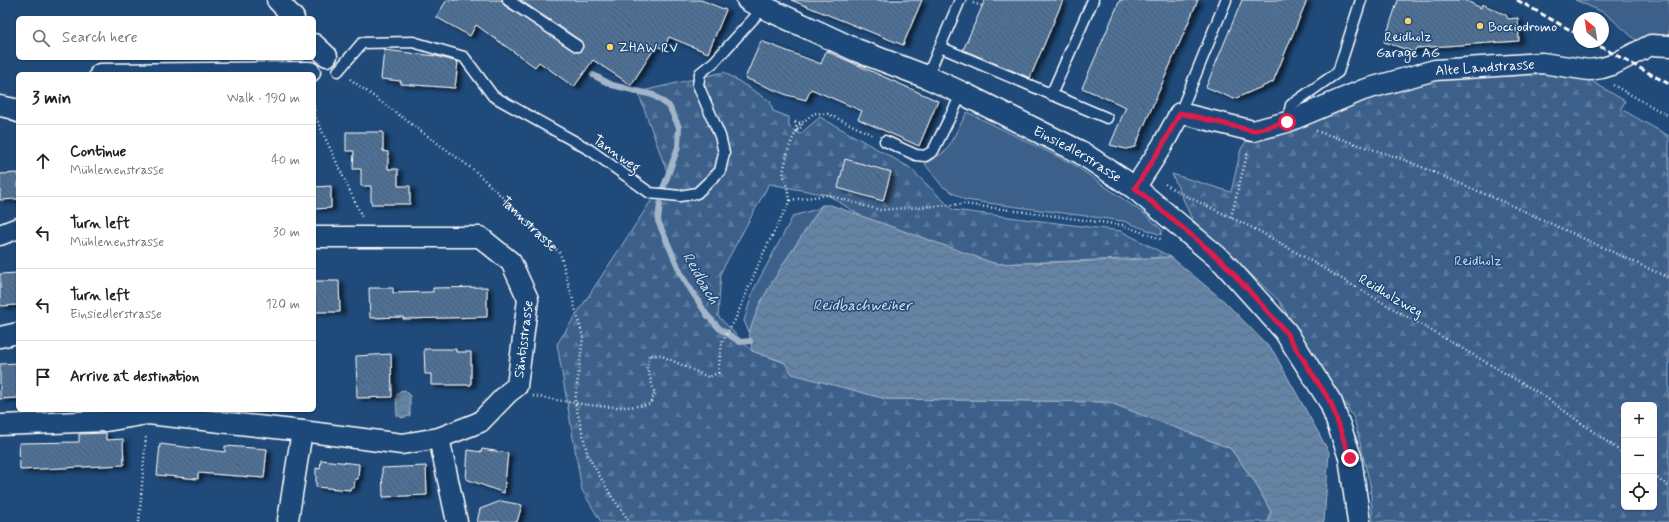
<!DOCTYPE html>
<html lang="en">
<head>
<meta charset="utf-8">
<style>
  :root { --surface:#fff; --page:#f2f2f2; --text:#222; --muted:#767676; --line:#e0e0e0 }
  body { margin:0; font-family:Mynerve,sans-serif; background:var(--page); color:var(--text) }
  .controls { position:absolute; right:12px; bottom:12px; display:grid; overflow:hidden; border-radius:6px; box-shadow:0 1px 3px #0004 }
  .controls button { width:36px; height:36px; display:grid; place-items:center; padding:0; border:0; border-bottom:1px solid var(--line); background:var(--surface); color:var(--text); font:20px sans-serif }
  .compass { position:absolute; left:1573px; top:12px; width:36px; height:36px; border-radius:50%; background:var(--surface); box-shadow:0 1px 3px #0004; rotate:330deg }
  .stop { position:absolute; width:12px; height:12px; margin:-9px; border:3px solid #e11d48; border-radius:50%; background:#fff }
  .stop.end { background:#e11d48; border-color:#fff; box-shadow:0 1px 4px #0008 }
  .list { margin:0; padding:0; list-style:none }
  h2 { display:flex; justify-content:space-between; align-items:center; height:52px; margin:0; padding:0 16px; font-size:17px }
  h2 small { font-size:13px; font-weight:400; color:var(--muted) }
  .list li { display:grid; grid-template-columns:26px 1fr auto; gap:12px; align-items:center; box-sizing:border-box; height:72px; padding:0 16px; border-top:1px solid var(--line) }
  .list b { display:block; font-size:15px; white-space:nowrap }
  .list p { margin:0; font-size:13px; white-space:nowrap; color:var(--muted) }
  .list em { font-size:13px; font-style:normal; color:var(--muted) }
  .icon { flex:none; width:22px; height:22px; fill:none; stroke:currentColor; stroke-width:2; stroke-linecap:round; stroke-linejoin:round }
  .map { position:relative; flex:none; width:1669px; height:522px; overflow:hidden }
  .search { position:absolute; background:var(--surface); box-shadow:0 1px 3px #0004; left:16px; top:16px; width:300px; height:44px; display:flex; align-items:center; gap:10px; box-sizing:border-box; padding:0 14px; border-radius:6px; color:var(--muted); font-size:15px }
  .panel { position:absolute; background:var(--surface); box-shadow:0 1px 3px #0004; left:16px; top:72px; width:300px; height:340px; border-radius:6px }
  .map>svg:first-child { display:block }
  .grass { fill:#3c618b; stroke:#9eb0c5 }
  .forest { fill:url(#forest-firs); stroke:#9eb0c5; fill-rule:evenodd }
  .water { fill:url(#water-waves); stroke:#a3b5c8 }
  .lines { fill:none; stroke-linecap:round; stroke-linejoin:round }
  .stream { stroke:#a3b5c8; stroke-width:6 }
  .building { fill:url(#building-back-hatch); stroke:#fff; filter:url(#shadow) }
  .lane-casing { stroke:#fff; stroke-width:13 }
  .street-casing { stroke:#fff; stroke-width:23 }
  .secondary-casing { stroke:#fff; stroke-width:25 }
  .path { stroke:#fff; stroke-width:2.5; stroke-dasharray:1 3; stroke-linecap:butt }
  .lane { stroke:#1f4a7a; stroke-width:10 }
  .street { stroke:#1f4a7a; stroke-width:20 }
  .secondary { stroke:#1f4a7a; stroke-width:22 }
  .rail { stroke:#fff; stroke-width:3; stroke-dasharray:6 3; stroke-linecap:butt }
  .route { stroke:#e11d48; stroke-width:5 }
  .poi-dot { fill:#ffd166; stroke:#1f4a7a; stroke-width:1.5 }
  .labels { text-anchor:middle; stroke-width:3; stroke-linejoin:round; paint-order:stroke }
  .poi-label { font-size:14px; fill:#fff; stroke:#1f4a7a; text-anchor:start }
  .street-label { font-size:14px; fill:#fff; stroke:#1f4a7a }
  .park-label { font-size:14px; fill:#d8dfe8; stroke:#1f4a7a }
  .water-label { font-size:15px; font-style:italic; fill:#d8e0e8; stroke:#1f4a7a }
</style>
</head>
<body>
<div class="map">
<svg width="1669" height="522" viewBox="0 0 1669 522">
  <defs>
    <pattern id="forest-firs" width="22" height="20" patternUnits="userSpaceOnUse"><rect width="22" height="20" fill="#3c618b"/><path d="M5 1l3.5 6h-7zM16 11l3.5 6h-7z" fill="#59799c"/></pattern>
    <pattern id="water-waves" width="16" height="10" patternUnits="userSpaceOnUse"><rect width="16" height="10" fill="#6583a4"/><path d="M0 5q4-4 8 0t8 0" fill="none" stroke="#5b6d81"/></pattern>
    <pattern id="building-back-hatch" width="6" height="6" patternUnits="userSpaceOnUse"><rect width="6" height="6" fill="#507197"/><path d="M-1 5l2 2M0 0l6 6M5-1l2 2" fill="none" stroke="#4e5b6a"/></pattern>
    <filter id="shadow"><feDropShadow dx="4.5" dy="2.5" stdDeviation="2" flood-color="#0009"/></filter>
  </defs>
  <rect width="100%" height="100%" fill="#1f4a7a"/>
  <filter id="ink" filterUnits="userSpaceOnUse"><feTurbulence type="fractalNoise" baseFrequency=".025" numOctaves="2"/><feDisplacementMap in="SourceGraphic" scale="8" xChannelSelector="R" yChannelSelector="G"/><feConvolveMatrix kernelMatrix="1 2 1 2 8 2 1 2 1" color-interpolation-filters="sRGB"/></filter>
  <g filter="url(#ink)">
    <!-- grass -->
    <path class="grass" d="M1575,0H1669V40L1637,41L1605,13Z
      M967,112L1073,164L1146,215L1162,230L1161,235L1123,221L965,200L942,186L925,164L946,151Z
      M822,205L749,332L744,321L753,291L793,216L817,209Z"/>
    <!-- forest -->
    <path class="forest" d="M1545,69L1590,80L1625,101L1621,109L1669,136V522H1373L1370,484L1354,418L1278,300L1192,219L1172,174L1231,192L1241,149L1253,131L1435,70ZM1624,405H1654V507H1624Z
      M724,72L770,101L773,111L789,117V127L800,134L820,117L909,167L953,210L1121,231L1171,257L996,264L861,216L828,195L769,184L721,272L718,316L752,351L886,399L1108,402L1230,448L1255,482L1271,512L1268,522H601L582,490L557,344L668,175L638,92Z"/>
    <!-- water -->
    <path class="water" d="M822,205H831L996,264L1124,260L1171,257L1224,301L1273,351L1329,452L1324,522H1268L1271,512L1255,482L1230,448L1108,402L886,399L792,374L784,362L752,351L749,332L760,303L783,264Z
      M405,390L410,395V416L401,418V416H397L396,396L400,391Z"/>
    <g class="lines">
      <!-- stream -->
      <path class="stream" d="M593,75L612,85L653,95L669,106L679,127L678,147L664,186
        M660,204L658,221L682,276L707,315L720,329L740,342L750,341"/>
    </g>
    <!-- building -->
    <path class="building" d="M447,0H502L504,5L577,52H580L583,47L581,41L520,0H701L726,10L708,53L669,37L664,49L656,46L631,85L593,60L574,87L539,62L535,67L476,25L470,36L436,17Z
      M791,0H922L903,45Z
      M985,0H1063L1030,78L963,50Z
      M1120,0H1198L1135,147L1126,149L1110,145L1126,107L1082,88Z
      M1242,0H1307L1273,82L1234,99L1206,87Z
      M1398,0H1465L1481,8L1482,4L1506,15L1508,19L1518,18L1519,41L1416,48L1414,52L1384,42Z
      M761,41L821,64L826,51L938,101L919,146L858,119L862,111L811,89L806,100L787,95L745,78Z
      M384,50L436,56L458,62L455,88L401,84V81L381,79Z
      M346,132H383V151L388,152V169H398V186H410V204H371V186H361V169H353L354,151H346Z
      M845,159L891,172L883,201L838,188Z
      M18,173V199L0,200V174Z
      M331,186V208L314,209V187Z
      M18,273V305L0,306V274Z
      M314,281H339L340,312H314Z
      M487,287V317L403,319V317L370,318L369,288H393V293L433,292V288Z
      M424,349H456V352H471V385H431V374H425Z
      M391,354L392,397L357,398L356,356Z
      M18,363V398L0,399V364Z
      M106,433V440L123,439L124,465L20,470L19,443L79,442V434Z
      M160,444L225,452V446L267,449L264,478L198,473V479L157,475Z
      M482,449L508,453L504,493L466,479L468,450L481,452Z
      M321,460L359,464L358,479H355L354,488H350V490L316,487V468L320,469Z
      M426,466L427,495L383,497L382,468Z
      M501,501L522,505L517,522H477L480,509Z"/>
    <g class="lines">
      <!-- lane casing -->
      <g class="lane-casing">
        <path id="lane" d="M508,0L577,46
          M940,47L1107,118
          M338,71L362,43L413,42L464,57L493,96L590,150L650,193L680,196L697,193L720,171L724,153L720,136L698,85L700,73L714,62L764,7
          M927,77L960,0
          M1051,95L1093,0
          M1180,113L1226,0
          M1287,122L1291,105L1338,72L1361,0
          M885,141L916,155L925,156L933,151L962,93"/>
      </g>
      <!-- street casing -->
      <g class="street-casing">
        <g id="street">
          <path d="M277,0L294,18"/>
          <path d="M314,44L327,56"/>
          <path d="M100,74L310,72"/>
          <path d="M0,106L15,109L18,112"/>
          <path id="s2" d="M1135,188L1162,146L1180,113L1253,131L1287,122L1363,90L1435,70L1542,63L1589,70L1602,68L1612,65L1651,45L1669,46"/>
          <path d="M0,235L18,228"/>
          <path d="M0,337L18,333"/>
          <path id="s3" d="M0,425L106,421L148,414L302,431L402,444L439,438L480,422L508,393L517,386L528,299L511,262L480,237H314"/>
          <path d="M439,438L457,522"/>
          <path d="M288,520L302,431"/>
        </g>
      </g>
      <!-- secondary casing -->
      <g class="secondary-casing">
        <g id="secondary">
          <path id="s4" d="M748,0L856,50L927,77L962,93L1080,152L1135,188L1223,262L1285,331L1331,403L1350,457L1359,522"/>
        </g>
      </g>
      <!-- path -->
      <g class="path">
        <path d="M973,3L982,6"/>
        <path id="s1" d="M350,79L474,170L560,253L583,337L575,402L588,456L612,497L630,522"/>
        <path d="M1613,85L1669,116"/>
        <path d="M314,106L315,116L362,217"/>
        <path d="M795,122L802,123V127L797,130Z"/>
        <path d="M1316,131L1405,160L1513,206L1669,278"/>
        <path d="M1165,184L1180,193L1259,231L1541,394L1624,454"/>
        <path d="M790,200L828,195L879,210L964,204L1122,225L1163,240"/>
        <path d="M1231,217L1248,151"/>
        <path d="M533,396C571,402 612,412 650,404L655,394L647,368L649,355H660L708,377L718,373L722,342L735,320L762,256L790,200L783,172L789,147L799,125L814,113L828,114L873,135"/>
        <path d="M1654,476L1669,487"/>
        <path d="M139,522L146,435"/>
      </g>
      <!-- lane -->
      <use href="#lane" class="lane"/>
      <!-- street -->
      <use href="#street" class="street"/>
      <!-- secondary -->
      <use href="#secondary" class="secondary"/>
      <!-- rail -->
      <path class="rail" d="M1517,0L1579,35
        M1592,42L1669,84"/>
    </g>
  </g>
  <g class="lines" filter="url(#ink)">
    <!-- route -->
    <path class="route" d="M1287,122L1253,131L1180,113L1162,146L1135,188L1223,262L1285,331L1331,403L1350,458"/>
  </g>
  <!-- markers -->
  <g class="poi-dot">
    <circle cx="1408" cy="21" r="4"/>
    <circle cx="1480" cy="26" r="4"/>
    <circle cx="610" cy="47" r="4"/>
  </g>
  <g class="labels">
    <!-- poi labels -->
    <g class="poi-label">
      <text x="1488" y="31">Bocciodromo</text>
      <text x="1408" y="41" text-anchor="middle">Reidholz<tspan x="1408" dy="16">Garage AG</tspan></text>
      <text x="618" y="52">ZHAW RV</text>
    </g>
    <!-- street labels -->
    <g class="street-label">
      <text dy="5" stroke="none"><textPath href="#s2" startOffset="405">Alte Landstrasse</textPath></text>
      <text transform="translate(617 153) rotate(35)" y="5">Tannweg</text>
      <text dy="5" stroke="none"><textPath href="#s4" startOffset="364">Einsiedlerstrasse</textPath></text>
      <text dy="5" stroke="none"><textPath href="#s1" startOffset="231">Tannstrasse</textPath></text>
      <text transform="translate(1391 295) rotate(30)" y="5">Reidholzweg</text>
      <text dy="5" stroke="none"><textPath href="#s3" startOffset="585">Säntisstrasse</textPath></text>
    </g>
    <!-- park labels -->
    <g class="park-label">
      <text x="1478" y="265">Reidholz</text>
    </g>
    <!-- water labels -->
    <g class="water-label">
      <text transform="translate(701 278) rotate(60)" y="5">Reidbach</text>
      <text x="862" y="310">Reidbachweiher</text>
    </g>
  </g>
</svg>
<div class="controls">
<button>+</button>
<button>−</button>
<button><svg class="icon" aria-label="locate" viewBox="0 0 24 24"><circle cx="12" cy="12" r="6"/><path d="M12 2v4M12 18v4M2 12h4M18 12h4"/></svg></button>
</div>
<svg class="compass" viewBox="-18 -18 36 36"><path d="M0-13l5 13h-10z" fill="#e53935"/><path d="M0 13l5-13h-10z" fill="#767676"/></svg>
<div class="stop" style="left:1287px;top:122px"></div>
<div class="stop end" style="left:1350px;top:458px"></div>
<div class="search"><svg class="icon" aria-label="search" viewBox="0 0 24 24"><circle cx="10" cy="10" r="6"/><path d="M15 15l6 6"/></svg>Search here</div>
<section class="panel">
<h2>3 min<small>Walk · 190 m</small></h2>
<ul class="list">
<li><svg class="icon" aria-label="ahead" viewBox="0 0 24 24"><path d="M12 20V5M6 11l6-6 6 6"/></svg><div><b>Continue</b><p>Mühlenenstrasse</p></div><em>40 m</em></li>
<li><svg class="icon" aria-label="left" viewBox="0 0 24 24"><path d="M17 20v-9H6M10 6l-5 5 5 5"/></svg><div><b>Turn left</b><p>Mühlenenstrasse</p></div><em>30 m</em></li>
<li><svg class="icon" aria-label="left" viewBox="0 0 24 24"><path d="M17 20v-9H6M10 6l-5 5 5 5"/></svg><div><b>Turn left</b><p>Einsiedlerstrasse</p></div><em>120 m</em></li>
<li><svg class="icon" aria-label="arrive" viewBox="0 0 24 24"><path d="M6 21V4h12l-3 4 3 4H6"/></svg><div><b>Arrive at destination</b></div></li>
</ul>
</section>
</div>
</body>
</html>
